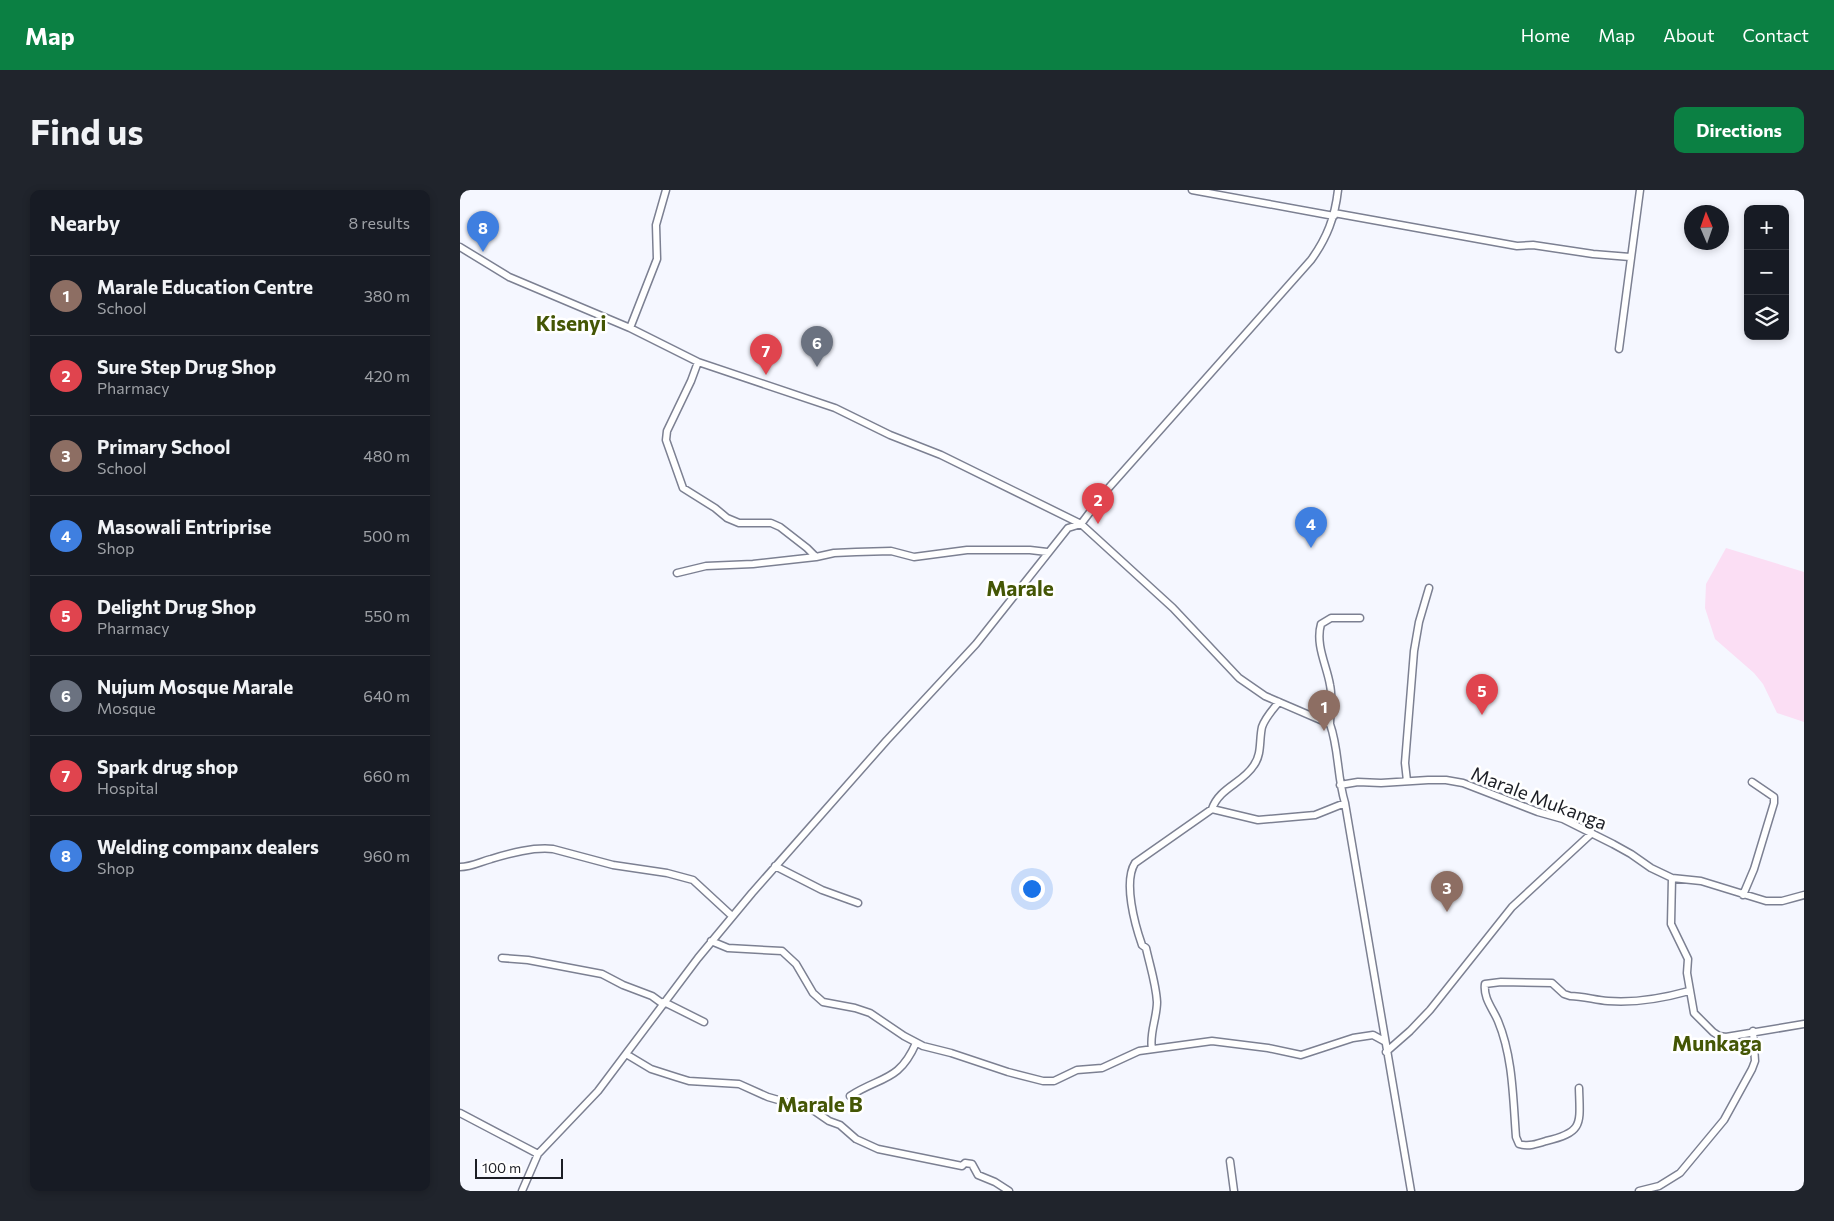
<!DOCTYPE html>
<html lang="en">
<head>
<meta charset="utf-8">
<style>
  :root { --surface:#171b24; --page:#20242c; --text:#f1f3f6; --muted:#9ea1a6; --line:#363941; --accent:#0b8043 }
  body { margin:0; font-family:Commissioner,sans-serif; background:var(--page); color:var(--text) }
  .controls { position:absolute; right:15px; top:15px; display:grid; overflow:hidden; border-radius:10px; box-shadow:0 2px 8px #0003 }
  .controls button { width:45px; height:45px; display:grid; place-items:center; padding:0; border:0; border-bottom:1px solid var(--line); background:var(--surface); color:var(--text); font:25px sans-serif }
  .compass { position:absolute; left:1224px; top:15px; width:45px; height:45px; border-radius:50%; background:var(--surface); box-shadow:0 2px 8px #0003; rotate:358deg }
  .scale { position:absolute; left:15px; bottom:12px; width:88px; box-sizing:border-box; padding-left:5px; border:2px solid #1c1e25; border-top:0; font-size:14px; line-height:18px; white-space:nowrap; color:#1c1e25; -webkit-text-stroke:4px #fff; paint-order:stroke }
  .you { position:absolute; left:571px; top:698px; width:18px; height:18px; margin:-12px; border:4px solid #fff; border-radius:50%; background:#1a73e8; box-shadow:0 0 0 8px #1a73e833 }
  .badge { display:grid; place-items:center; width:32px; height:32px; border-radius:50%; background:var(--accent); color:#fff; font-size:16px; font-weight:700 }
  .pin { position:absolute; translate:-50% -41px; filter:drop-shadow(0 1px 2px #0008) }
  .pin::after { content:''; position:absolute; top:26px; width:18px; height:15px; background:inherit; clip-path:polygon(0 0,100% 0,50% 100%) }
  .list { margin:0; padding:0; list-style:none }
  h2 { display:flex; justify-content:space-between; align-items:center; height:65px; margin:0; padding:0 20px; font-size:21px }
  h2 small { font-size:16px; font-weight:400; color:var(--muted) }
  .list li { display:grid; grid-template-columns:32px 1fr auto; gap:15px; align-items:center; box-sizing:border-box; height:80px; padding:0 20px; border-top:1px solid var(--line) }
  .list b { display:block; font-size:19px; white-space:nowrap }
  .list p { margin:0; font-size:16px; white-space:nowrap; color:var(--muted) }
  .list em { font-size:16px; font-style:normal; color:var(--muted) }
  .icon { flex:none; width:28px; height:28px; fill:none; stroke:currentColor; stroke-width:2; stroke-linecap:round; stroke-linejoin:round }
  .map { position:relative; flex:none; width:1344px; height:1001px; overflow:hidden; border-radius:10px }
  header { display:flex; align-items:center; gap:30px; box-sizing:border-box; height:70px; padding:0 25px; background:var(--accent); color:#fff }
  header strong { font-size:24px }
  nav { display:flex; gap:28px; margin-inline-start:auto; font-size:18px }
  .intro { display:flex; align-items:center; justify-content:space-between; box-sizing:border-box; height:120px; padding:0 30px }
  h1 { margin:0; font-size:35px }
  .button { padding:12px 22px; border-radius:10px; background:var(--accent); color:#fff; font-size:18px; font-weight:700 }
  main { display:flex; gap:30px; padding:0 30px }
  aside { flex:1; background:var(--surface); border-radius:10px; box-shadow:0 2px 8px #0003 }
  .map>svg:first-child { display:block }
  .green { fill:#fbdef4 }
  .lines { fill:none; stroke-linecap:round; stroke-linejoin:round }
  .minor-casing { stroke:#7c8092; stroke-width:9 }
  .minor { stroke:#fff; stroke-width:6 }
  .labels { text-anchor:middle; stroke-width:5; stroke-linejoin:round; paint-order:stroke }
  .street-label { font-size:19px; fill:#1c1e25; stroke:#fff }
  .quarter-label { font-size:21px; font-weight:bold; fill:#445605; stroke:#fff }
</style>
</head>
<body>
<header>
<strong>Map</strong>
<nav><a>Home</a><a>Map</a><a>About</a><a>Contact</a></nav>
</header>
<div class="intro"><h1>Find us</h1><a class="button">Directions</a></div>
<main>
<aside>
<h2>Nearby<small>8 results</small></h2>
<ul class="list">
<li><span class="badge" style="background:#8d6e63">1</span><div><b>Marale Education Centre</b><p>School</p></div><em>380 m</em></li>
<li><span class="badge" style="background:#e0444e">2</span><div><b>Sure Step Drug Shop</b><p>Pharmacy</p></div><em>420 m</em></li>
<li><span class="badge" style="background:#8d6e63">3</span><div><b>Primary School</b><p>School</p></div><em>480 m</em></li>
<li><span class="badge" style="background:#3f7fe0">4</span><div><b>Masowali Entriprise</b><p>Shop</p></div><em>500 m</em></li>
<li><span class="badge" style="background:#e0444e">5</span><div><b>Delight Drug Shop</b><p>Pharmacy</p></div><em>550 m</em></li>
<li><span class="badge" style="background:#6b7280">6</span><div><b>Nujum Mosque Marale</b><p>Mosque</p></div><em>640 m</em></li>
<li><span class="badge" style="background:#e0444e">7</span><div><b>Spark drug shop</b><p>Hospital</p></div><em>660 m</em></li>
<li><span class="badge" style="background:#3f7fe0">8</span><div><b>Welding companx dealers</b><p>Shop</p></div><em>960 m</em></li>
</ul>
</aside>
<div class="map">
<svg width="1344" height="1001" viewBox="0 0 1344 1001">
  <rect width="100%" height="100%" fill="#f5f7ff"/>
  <!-- green -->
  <path class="green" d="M1266,358L1344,382V532L1317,523L1303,494L1294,483L1255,449L1245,418L1246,394Z"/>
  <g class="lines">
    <!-- minor casing -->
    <g class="minor-casing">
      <path id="minor" d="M732,0L874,26
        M874,23L1057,56L1073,55L1133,64L1170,67
        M0,57L49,87L170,138L238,172L375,218L430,245L481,265L621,334L713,418L779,488L805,506L870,534C879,559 877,587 885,613L951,1001
        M170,138L197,69L196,35L206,0
        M1159,159L1180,0
        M238,172L231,191L207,241L206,250L223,298L255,318L267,328L279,333H311L320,337L347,358L356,367L374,363L396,362L431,361L454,367L507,360H570L587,362
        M217,383L246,376L293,374L356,367
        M870,534C870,522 873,508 870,495C867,476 855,455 861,434L871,428H900
        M947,591L945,573L954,461L959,432L969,398
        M880,595L898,592L921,593L968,590H986L1003,593L1078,622L1103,629L1153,654L1171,664L1191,678L1212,688L1241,691L1306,711H1322L1344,705
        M752,619C759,598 783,593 794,575C802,564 799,550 802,537C805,528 813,519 819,512
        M315,676L362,700L398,713
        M0,677C11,677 20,672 31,669C51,663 73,657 93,659L153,675L207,683L233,690L272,726
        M1212,688L1211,734L1228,769L1227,783L1234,823L1253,842L1259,846L1266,847L1344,834
        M1283,705L1294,679L1314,613V607L1292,592
        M251,751L268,758L322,761L336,774L353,803L363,812L395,818L410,823L444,846L463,856L491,863L548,882L583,891H594L617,880L642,878L679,861L752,851L808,858L841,865L893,848L913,845L924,851
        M42,768L68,770L142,784L163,795L192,806L203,814
        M204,812L244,832
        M692,859C689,844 697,828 697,812C696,794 690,776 686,758L682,755C675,735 663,692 675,673L752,619L798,630L855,625L885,613
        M926,862L950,841L970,820L1052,717L1132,643
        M166,864L191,879L216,887L229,891L279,894L308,907L353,920L369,931L380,935L396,949L418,959L502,976L505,973L512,974L518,985L535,992L549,1001
        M1119,898C1120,934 1124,942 1086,951C1077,954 1068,957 1059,954L1056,947C1053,909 1053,867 1038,831C1033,819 1023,808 1025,794L1041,792L1092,793L1104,804L1110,806C1123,806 1135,810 1148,811C1174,813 1204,808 1229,801
        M390,906C421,886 439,892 456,853
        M0,923L78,964L138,901L238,768L292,703L427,550L516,454L608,338L621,334L645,302L851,70C867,48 875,27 878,0
        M770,971L774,1001
        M62,1001L78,964
        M1179,1001L1199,996L1220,983L1264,930L1292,879L1295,871L1293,841"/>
    </g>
    <!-- minor -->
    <use href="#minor" class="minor"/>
  </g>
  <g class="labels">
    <!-- street labels -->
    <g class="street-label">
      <text transform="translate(1079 608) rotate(21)" y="7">Marale Mukanga</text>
    </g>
    <!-- quarter labels -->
    <g class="quarter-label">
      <text x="111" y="141">Kisenyi</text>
      <text x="560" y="406">Marale</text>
      <text x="1257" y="861">Munkaga</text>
      <text x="360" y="922">Marale B</text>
    </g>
  </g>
</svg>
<div class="controls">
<button>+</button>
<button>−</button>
<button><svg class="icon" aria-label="layers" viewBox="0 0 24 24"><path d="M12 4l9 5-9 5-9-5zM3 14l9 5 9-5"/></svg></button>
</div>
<svg class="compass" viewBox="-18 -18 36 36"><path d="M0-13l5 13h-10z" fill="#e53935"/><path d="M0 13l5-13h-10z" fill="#9ea1a6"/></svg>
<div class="scale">100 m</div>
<div class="you"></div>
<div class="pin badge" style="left:864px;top:541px;background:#8d6e63">1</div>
<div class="pin badge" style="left:638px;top:334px;background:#e0444e">2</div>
<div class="pin badge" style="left:987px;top:722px;background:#8d6e63">3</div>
<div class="pin badge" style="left:851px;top:358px;background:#3f7fe0">4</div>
<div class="pin badge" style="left:1022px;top:525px;background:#e0444e">5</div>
<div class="pin badge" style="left:357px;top:177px;background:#6b7280">6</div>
<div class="pin badge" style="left:306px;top:185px;background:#e0444e">7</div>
<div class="pin badge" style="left:23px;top:62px;background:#3f7fe0">8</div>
</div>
</main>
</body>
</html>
